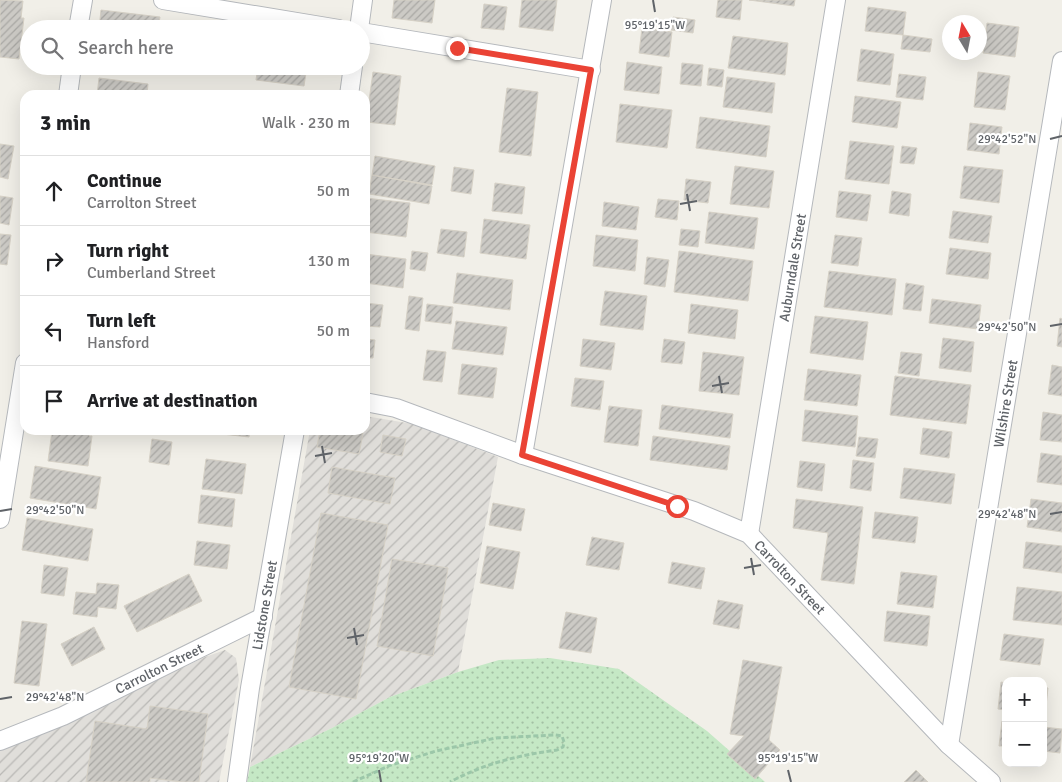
<!DOCTYPE html>
<html lang="en">
<head>
<meta charset="utf-8">
<style>
  :root { --surface:#fff; --page:#f6f6f6; --text:#202124; --muted:#757577; --line:#e0e0e0 }
  body { margin:0; font-family:Signika,sans-serif; background:var(--page); color:var(--text) }
  .controls { position:absolute; right:15px; bottom:15px; display:grid; overflow:hidden; border-radius:10px; box-shadow:0 5px 20px #0002 }
  .controls button { width:45px; height:45px; display:grid; place-items:center; padding:0; border:0; border-bottom:1px solid var(--line); background:var(--surface); color:var(--text); font:25px sans-serif }
  .compass { position:absolute; left:942px; top:15px; width:45px; height:45px; border-radius:50%; background:var(--surface); box-shadow:0 5px 20px #0002; rotate:350deg }
  .stop { position:absolute; width:15px; height:15px; margin:-11px; border:4px solid #ea4335; border-radius:50%; background:#fff }
  .stop.end { background:#ea4335; border-color:#fff; box-shadow:0 1px 5px #0008 }
  .list { margin:0; padding:0; list-style:none }
  h2 { display:flex; justify-content:space-between; align-items:center; height:65px; margin:0; padding:0 20px; font-size:21px }
  h2 small { font-size:16px; font-weight:400; color:var(--muted) }
  .list li { display:grid; grid-template-columns:32px 1fr auto; gap:15px; align-items:center; box-sizing:border-box; height:70px; padding:0 20px; border-top:1px solid var(--line) }
  .list b { display:block; font-size:19px; white-space:nowrap }
  .list p { margin:0; font-size:16px; white-space:nowrap; color:var(--muted) }
  .list em { font-size:16px; font-style:normal; color:var(--muted) }
  .icon { flex:none; width:28px; height:28px; fill:none; stroke:currentColor; stroke-width:2; stroke-linecap:round; stroke-linejoin:round }
  .map { position:relative; flex:none; width:1062px; height:782px; overflow:hidden }
  .search { position:absolute; background:var(--surface); box-shadow:0 5px 20px #0002; left:20px; top:20px; width:350px; height:55px; display:flex; align-items:center; gap:12px; box-sizing:border-box; padding:0 18px; border-radius:28px; color:var(--muted); font-size:19px }
  .panel { position:absolute; background:var(--surface); box-shadow:0 5px 20px #0002; left:20px; top:90px; width:350px; height:345px; border-radius:15px }
  .map>svg:first-child { display:block }
  .industrial { fill:url(#industrial-furrows) }
  .green { fill:url(#green-dots) }
  .building { fill:url(#building-hatch); stroke:#d6d1c6 }
  .lines { fill:none; stroke-linecap:round; stroke-linejoin:round }
  .minor-casing { stroke:#b5b8bc; stroke-width:20 }
  .path { stroke:#9cc7a9; stroke-width:3; stroke-dasharray:5 2.5; stroke-linecap:butt }
  .minor { stroke:#fff; stroke-width:18 }
  .route { stroke:#ea4335; stroke-width:6 }
  .ticks { fill:none; stroke:#5f6368; stroke-width:2 }
  .labels { text-anchor:middle; stroke-width:4.5; stroke-linejoin:round; paint-order:stroke }
  .street-label { font-size:14px; fill:#5f6368; stroke:#fff }
  .ticks-label { font-size:12px; text-anchor:middle; fill:#5f6368; stroke:#fff; stroke-width:4.5; stroke-linejoin:round; paint-order:stroke }
</style>
</head>
<body>
<div class="map">
<svg width="1062" height="782" viewBox="0 0 1062 782">
  <defs>
    <pattern id="industrial-furrows" width="10" height="10" patternUnits="userSpaceOnUse" patternTransform="scale(1.25)"><rect width="10" height="10" fill="#e0deda"/><path d="M-1 1l2-2M0 10L10 0M9 11l2-2" fill="none" stroke="#b9b8b5"/></pattern>
    <pattern id="green-dots" width="8" height="8" patternUnits="userSpaceOnUse" patternTransform="scale(1.25)"><rect width="8" height="8" fill="#c5e8c5"/><path d="M2 2h.1M6 6h.1" fill="none" stroke="#a3c0a4" stroke-width="1.8" stroke-linecap="round"/></pattern>
    <pattern id="building-hatch" width="6" height="6" patternUnits="userSpaceOnUse" patternTransform="scale(1.25)"><rect width="6" height="6" fill="#cccac5"/><path d="M-1 1l2-2M0 6l6-6M5 7l2-2" fill="none" stroke="#a9a8a4"/></pattern>
  </defs>
  <rect width="100%" height="100%" fill="#f1efe8"/>
  <!-- industrial -->
  <path class="industrial" d="M365,416L413,424L498,457L458,672L390,697L332,728L250,767L310,430H365Z
    M225,650L236,658L239,680L219,782H0V750L52,730L205,657Z"/>
  <!-- green -->
  <path class="green" d="M550,658L619,669L707,731L765,782H247L250,767L332,728L390,697L458,672L499,660Z"/>
  <!-- building -->
  <path class="building" d="M0,0L23,1L21,18H24L19,59L0,57Z
    M394,0H435L432,23L392,18Z
    M522,0H557L553,31L519,27Z
    M718,0H742L740,20L716,17Z
    M749,0H795L794,6Z
    M484,4L507,7L504,30L481,28Z
    M868,7L906,12L903,35L865,31Z
    M101,10L160,17L158,29H99Z
    M673,17L695,20L693,33L671,30Z
    M987,23L1019,27L1015,57L983,53Z
    M642,28L672,32L669,57L639,53Z
    M903,35L932,39L930,52L901,49Z
    M733,36L788,43L785,75L728,68Z
    M861,49L894,54L890,85L857,81Z
    M627,62L662,67L659,94L624,90Z
    M682,63L703,65L701,86L680,84Z
    M119,66H154L153,70Z
    M258,66H307L304,86L256,80Z
    M709,68L724,70L722,87L707,85Z
    M373,72L401,76L395,125L366,122Z
    M978,72L1010,76L1005,110L974,107Z
    M899,74L926,77L923,100L896,97Z
    M727,77L775,83L772,113L723,107Z
    M99,78L148,84L147,95H97Z
    M507,88L538,92L531,156L499,152Z
    M255,91L287,95H255Z
    M855,96L901,102L897,128L852,122Z
    M620,104L672,110L667,148L616,142Z
    M700,117L770,126L766,157L696,148Z
    M970,123L1002,127L999,154L967,150Z
    M850,141L894,146L889,184L845,179Z
    M0,144L14,146L8,179L0,177Z
    M902,146L917,148L914,164L900,163Z
    M375,156L435,166L432,185L372,175Z
    M735,166L774,171L769,208L730,204Z
    M964,166L1003,170L999,203L960,198Z
    M454,167L474,170L471,194L451,191Z
    M372,175L432,186L429,204L369,194Z
    M686,179L711,182L708,203L684,200Z
    M495,183L525,187L522,214L492,211Z
    M839,191L871,195L867,221L836,217Z
    M892,191L911,194L909,216L889,213Z
    M0,196L13,198L9,225L0,223Z
    M365,198L410,203L406,237L365,232Z
    M658,199L679,201L677,220L655,217Z
    M604,202L639,207L636,230L602,226Z
    M953,211L992,216L988,243L949,238Z
    M709,212L758,218L754,249L705,243Z
    M484,219L530,225L526,259L480,253Z
    M441,229L467,232L464,257L437,253Z
    M681,229L700,231L698,247L679,245Z
    M0,234L11,235L7,265L0,264Z
    M596,235L638,240L635,271L593,266Z
    M835,235L862,238L858,266L831,263Z
    M950,248L991,253L988,279L946,274Z
    M412,251L428,253L425,271L410,269Z
    M679,251L753,261L748,301L674,292Z
    M365,254L406,259L403,288L365,283Z
    M647,257L669,260L665,287L644,284Z
    M829,271L896,279L892,315L824,307Z
    M457,273L513,280L510,310L453,303Z
    M906,283L924,286L921,311L903,309Z
    M605,291L647,296L643,330L600,325Z
    M409,296L423,298L419,331L405,329Z
    M932,299L981,305L978,329L929,323Z
    M365,303L383,305L380,327L365,326Z
    M427,304L453,307L451,324L425,321Z
    M691,304L738,310L735,339L688,333Z
    M815,316L868,322L863,360L810,353Z
    M1060,318L1062,319V347L1057,346Z
    M456,321L507,327L503,355L452,349Z
    M943,338L974,342L971,372L939,368Z
    M365,339L375,340L373,358H365Z
    M583,339L615,343L611,370L580,366Z
    M664,339L685,342L682,364L661,362Z
    M427,350L446,352L442,382L423,380Z
    M703,352L744,357L739,395L699,391Z
    M901,352L922,354L919,376L898,373Z
    M462,364L497,368L493,398L458,394Z
    M1052,365L1062,367V396L1048,394Z
    M808,369L861,375L857,406L804,400Z
    M895,376L971,385L966,424L890,415Z
    M575,378L604,381L600,410L571,406Z
    M662,405L733,414L730,438L659,429Z
    M609,406L642,410L638,446L604,442Z
    M805,410L858,416L855,447L802,441Z
    M1043,412L1062,415V442L1040,440Z
    M923,428L952,432L949,458L920,454Z
    M72,430H90L89,436H92L88,466L48,461L52,431L72,433Z
    M204,430H250L249,437L204,432Z
    M320,430H345L363,433L359,454L317,447Z
    M383,435L406,439L402,456L380,452Z
    M653,436L730,446L727,470L650,460Z
    M859,437L878,439L875,458L856,456Z
    M152,439L172,442L169,465L149,462Z
    M1041,453L1062,456V485L1037,482Z
    M206,459L246,464L242,494L202,489Z
    M853,460L874,463L871,491L850,488Z
    M800,461L825,464L822,491L797,487Z
    M35,466L101,477L96,509L30,498Z
    M332,467L395,478L390,504L328,493Z
    M904,468L955,474L951,504L900,498Z
    M201,495L235,499L232,527L198,523Z
    M796,499L863,507L854,584L821,580L828,533L793,528Z
    M1031,499L1062,503V532L1027,527Z
    M493,503L525,509L521,531L489,525Z
    M875,512L918,517L915,543L872,538Z
    M321,513L388,525L356,699L289,687Z
    M27,518L93,529L88,561L22,550Z
    M592,537L624,543L619,570L586,565Z
    M197,541L230,545L227,569L194,565Z
    M1026,542L1062,546V573L1023,568Z
    M487,546L520,552L513,589L480,583Z
    M392,559L448,568L433,656L377,646Z
    M672,562L705,568L701,589L668,583Z
    M44,565L68,568L64,596L41,593Z
    M901,572L937,576L933,608L897,604Z
    M189,574L202,601L137,632L124,606Z
    M97,583L119,585L116,609L98,607L97,617L73,614L76,592L96,594Z
    M1017,587L1062,592V625L1013,620Z
    M718,600L743,605L739,629L713,624Z
    M887,611L930,616L927,646L884,641Z
    M566,612L597,618L591,653L559,648Z
    M22,621L47,624L39,686L14,683Z
    M94,627L105,649L72,666L61,644Z
    M1004,634L1044,639L1040,665L1000,660Z
    M743,660L782,667L769,740L780,750L755,779L727,754L744,736L730,734Z
    M1001,682L1006,683V710L998,709Z
    M1043,687L1048,688L1045,715L1043,714Z
    M150,706L208,714L199,782H182L150,778V782H86L95,721L147,729Z
    M1002,721L1006,722V746H999Z
    M1043,727L1062,729L1060,753L1043,751Z
    M916,770L928,782H904Z"/>
  <g class="lines">
    <!-- minor casing -->
    <g class="minor-casing">
      <g id="minor">
        <path d="M163,0L339,29"/>
        <path d="M78,29L83,0"/>
        <path d="M359,29L363,0"/>
        <path d="M361,32L591,70"/>
        <path d="M68,95L72,66"/>
        <path d="M349,95L353,66"/>
        <path id="s1" d="M365,402L396,408L523,455L694,511L749,534L949,745L991,782"/>
        <path d="M523,455L602,0"/>
        <path d="M0,519L25,363"/>
        <path id="s2" d="M749,534L836,0"/>
        <path id="s3" d="M0,741L63,716L263,617"/>
        <path id="s4" d="M949,745L1062,61"/>
        <path id="s5" d="M237,782L250,688L295,430"/>
      </g>
    </g>
    <!-- path -->
    <path class="path" d="M353,782L391,765L436,751L496,738L555,735L562,736L564,742L563,747L557,750C519,755 483,764 450,782"/>
    <!-- minor -->
    <use href="#minor" class="minor"/>
  </g>
  <g class="lines">
    <!-- route -->
    <path class="route" d="M457,48L591,70L522,455L677,506"/>
  </g>
  <!-- ticks -->
  <path class="ticks" d="M653,0L655,12M1050,139L1062,136M687,194L690,211M680,204L697,201M1050,326L1062,324M719,376L722,393M712,386L729,383M322,446L325,463M315,456L332,453M0,511L12,509M1050,514L1062,512M751,558L754,575M744,568L761,565M354,628L357,645M347,638L364,635M0,699L12,697M379,770L381,782M788,770L791,782"/>
  <g class="labels">
    <!-- street labels -->
    <g class="street-label">
      <text dy="5" stroke="none"><textPath href="#s2" startOffset="270">Auburndale Street</textPath></text>
      <text dy="5" stroke="none"><textPath href="#s4" startOffset="346">Wilshire Street</textPath></text>
      <text dy="5" stroke="none"><textPath href="#s1" startOffset="466">Carrolton Street</textPath></text>
      <text dy="5" stroke="none"><textPath href="#s5" startOffset="179">Lidstone Street</textPath></text>
      <text dy="5" stroke="none"><textPath href="#s3" startOffset="175">Carrolton Street</textPath></text>
    </g>
  </g>
  <g class="ticks-label">
    <text x="655" y="29">95°19'15"W</text>
    <text x="1007" y="143">29°42'52"N</text>
    <text x="1007" y="331">29°42'50"N</text>
    <text x="55" y="514">29°42'50"N</text>
    <text x="1007" y="518">29°42'48"N</text>
    <text x="55" y="701">29°42'48"N</text>
    <text x="379" y="762">95°19'20"W</text>
    <text x="788" y="762">95°19'15"W</text>
  </g>
</svg>
<div class="controls">
<button>+</button>
<button>−</button>
</div>
<svg class="compass" viewBox="-18 -18 36 36"><path d="M0-13l5 13h-10z" fill="#e53935"/><path d="M0 13l5-13h-10z" fill="#757577"/></svg>
<div class="stop" style="left:677px;top:506px"></div>
<div class="stop end" style="left:457px;top:48px"></div>
<div class="search"><svg class="icon" aria-label="search" viewBox="0 0 24 24"><circle cx="10" cy="10" r="6"/><path d="M15 15l6 6"/></svg>Search here</div>
<section class="panel">
<h2>3 min<small>Walk · 230 m</small></h2>
<ul class="list">
<li><svg class="icon" aria-label="ahead" viewBox="0 0 24 24"><path d="M12 20V5M6 11l6-6 6 6"/></svg><div><b>Continue</b><p>Carrolton Street</p></div><em>50 m</em></li>
<li><svg class="icon" aria-label="right" viewBox="0 0 24 24"><path d="M7 20v-9h11M14 6l5 5-5 5"/></svg><div><b>Turn right</b><p>Cumberland Street</p></div><em>130 m</em></li>
<li><svg class="icon" aria-label="left" viewBox="0 0 24 24"><path d="M17 20v-9H6M10 6l-5 5 5 5"/></svg><div><b>Turn left</b><p>Hansford</p></div><em>50 m</em></li>
<li><svg class="icon" aria-label="arrive" viewBox="0 0 24 24"><path d="M6 21V4h12l-3 4 3 4H6"/></svg><div><b>Arrive at destination</b></div></li>
</ul>
</section>
</div>
</body>
</html>
